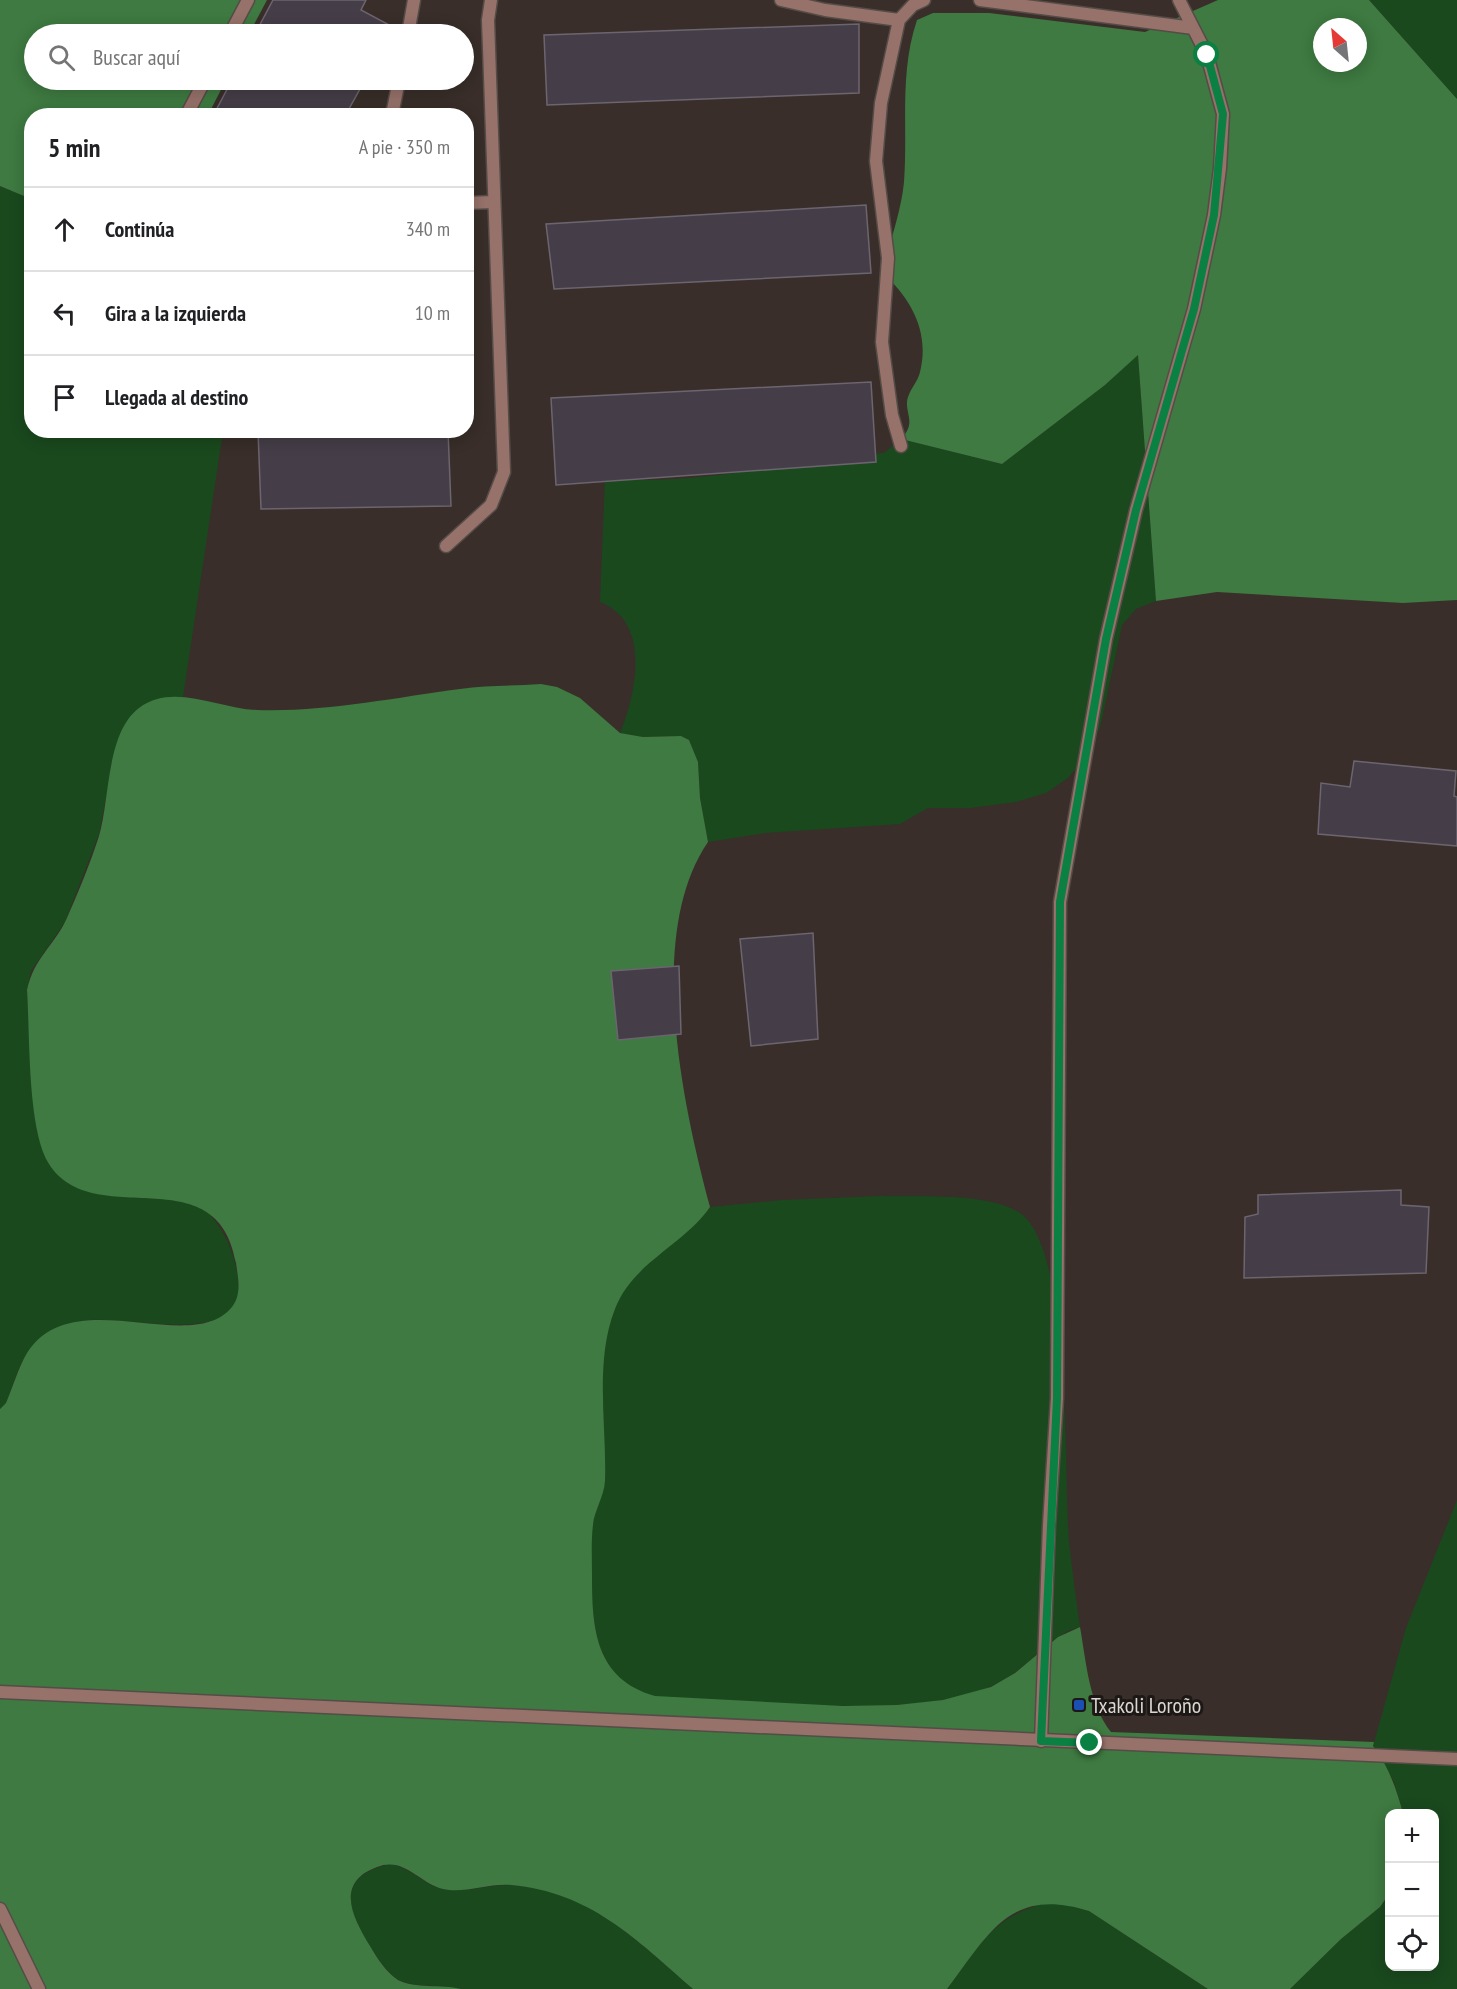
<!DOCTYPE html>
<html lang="es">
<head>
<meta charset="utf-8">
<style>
  :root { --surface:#fff; --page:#f2f2f2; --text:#202124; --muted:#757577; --line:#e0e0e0 }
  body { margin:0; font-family:"PT Sans Narrow",sans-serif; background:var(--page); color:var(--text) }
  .controls { position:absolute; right:18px; bottom:18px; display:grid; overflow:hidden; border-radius:12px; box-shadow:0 3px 15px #0003 }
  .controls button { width:54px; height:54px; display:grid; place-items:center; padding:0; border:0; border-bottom:2px solid var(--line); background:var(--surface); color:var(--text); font:30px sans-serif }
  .compass { position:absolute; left:1313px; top:18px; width:54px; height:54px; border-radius:50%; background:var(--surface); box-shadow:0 3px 15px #0003; rotate:333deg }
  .stop { position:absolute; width:18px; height:18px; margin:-14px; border:4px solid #0b8043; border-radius:50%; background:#fff }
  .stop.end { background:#0b8043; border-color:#fff; box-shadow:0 2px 6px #0008 }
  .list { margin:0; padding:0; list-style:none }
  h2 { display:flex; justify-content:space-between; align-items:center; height:78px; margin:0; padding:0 24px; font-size:26px }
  h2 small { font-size:20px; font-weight:400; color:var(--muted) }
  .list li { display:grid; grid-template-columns:39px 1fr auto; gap:18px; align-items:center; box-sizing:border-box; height:84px; padding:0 24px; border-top:2px solid var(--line) }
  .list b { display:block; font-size:22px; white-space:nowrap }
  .list em { font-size:20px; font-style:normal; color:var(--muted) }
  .icon { flex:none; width:33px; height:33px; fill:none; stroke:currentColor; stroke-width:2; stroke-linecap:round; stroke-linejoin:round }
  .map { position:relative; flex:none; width:1457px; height:1989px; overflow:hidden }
  .search { position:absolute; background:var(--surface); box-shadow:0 3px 15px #0003; left:24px; top:24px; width:450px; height:66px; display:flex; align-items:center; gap:15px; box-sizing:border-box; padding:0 21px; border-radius:33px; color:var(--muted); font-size:22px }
  .panel { position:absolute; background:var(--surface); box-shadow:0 3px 15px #0003; left:24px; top:108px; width:450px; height:330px; border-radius:24px }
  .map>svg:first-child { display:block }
  .green { fill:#1a491e }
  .forest { fill:#3e7a41; fill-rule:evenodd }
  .building { fill:#453e48; stroke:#6c656f; stroke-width:1.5 }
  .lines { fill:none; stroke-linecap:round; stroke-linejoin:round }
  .service-casing { stroke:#564c47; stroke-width:15 }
  .minor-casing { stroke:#564c47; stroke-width:15 }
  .tertiary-casing { stroke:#564c47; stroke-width:15 }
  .service { stroke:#96726a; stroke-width:12 }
  .minor { stroke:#96726a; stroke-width:12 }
  .tertiary { stroke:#96726a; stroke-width:12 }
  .route { stroke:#0b8043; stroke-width:8 }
  .transit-dot { fill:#1a4fb4; stroke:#1c1815; stroke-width:2 }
  .labels { text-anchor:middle; stroke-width:6; stroke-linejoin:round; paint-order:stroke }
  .poi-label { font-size:22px; fill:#dcd6d2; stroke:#1c1815; text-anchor:start }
</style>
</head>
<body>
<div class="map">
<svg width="1457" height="1989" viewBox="0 0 1457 1989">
  <rect width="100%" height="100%" fill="#392e29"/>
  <!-- green -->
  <path class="green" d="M1369,0H1457V99Z
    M0,186L31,199L32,430L223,431L183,697L164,698L124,726L115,752L99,834L65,922L31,971L27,990L35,1120L206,1210C225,1231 234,1251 238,1279C250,1355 116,1310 79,1322C69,1325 35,1346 28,1353C20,1361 11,1391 6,1404L0,1409Z
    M1138,354L1156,601L1136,609L1122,625L1100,728L1086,757L1068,778L1046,793L1016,802L970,808H928L900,824L765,833L708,842L700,798L698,762L689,740L681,736L643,737L620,733C636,694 652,622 600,602L605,478C699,487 790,460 884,453L901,439L1002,464L1105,385Z
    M881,1196C919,1197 989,1192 1020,1213C1072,1248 1064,1477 1069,1541C1072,1569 1076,1598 1080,1627C1054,1633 1035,1659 1014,1673C993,1688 970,1696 944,1700C876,1711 805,1704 736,1702C708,1701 662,1703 636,1691C619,1682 608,1667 601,1649C590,1624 588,1551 593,1524C595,1509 604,1496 604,1480C606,1420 592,1351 621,1295C641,1257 686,1241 710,1207L783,1200Z
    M1457,1500V1989H1290L1341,1939L1380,1907L1389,1894L1390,1966H1434V1814L1403,1813L1394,1782L1373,1746L1406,1628Z
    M391,1864C411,1868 425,1886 444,1889C465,1893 488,1885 509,1885C585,1887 639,1942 693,1989H461C442,1984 413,1989 397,1979C385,1970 376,1956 368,1943C345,1906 338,1875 391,1864Z
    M1042,1904H1067L1089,1911L1208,1989H947C978,1948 990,1919 1042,1904Z"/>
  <!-- forest -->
  <path class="forest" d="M0,0H267L249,34H34V80H226L208,115L32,116L31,199L0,186Z
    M1218,0H1369L1457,99V600L1403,603L1217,592L1156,601L1138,355L1105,385L1002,464L901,439C918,421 903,413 908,397C911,388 918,381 920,372C930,332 911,299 883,273C889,243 901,213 904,182C908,128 899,73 917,20L933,13H989L1145,32ZM1322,27H1358V63H1322Z
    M541,684L557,687L580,698L620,733L643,737L681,736L689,740L698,762L700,798L708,842C645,934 683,1106 710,1207C683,1246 633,1262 615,1309C594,1362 607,1427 605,1481C604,1497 594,1511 593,1525C591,1541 592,1558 592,1575C592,1628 595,1679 655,1696L843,1706L897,1705L943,1700L991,1687L1015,1673L1058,1637L1080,1627C1086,1660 1089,1705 1111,1732L1374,1742L1373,1746C1389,1767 1396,1788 1403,1813L1390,1814L1389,1894L1380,1907L1341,1939L1290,1989H1208L1089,1911C1010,1886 989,1934 947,1989H693C636,1939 590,1892 511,1885C489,1883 464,1894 443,1889C419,1883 404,1856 377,1867C334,1883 353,1918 370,1946C377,1958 386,1972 398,1980C415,1989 442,1984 461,1989H0V1409L6,1403C13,1387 18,1368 27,1353C73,1281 191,1357 232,1307C242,1294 238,1278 236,1263C217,1153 94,1234 49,1164C27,1130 30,1033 27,990C34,958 53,947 66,920C78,893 90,864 99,836C110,799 106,733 139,708C173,682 219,709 257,710C326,712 392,698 460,689C486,685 514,686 541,684Z"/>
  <!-- building -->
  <path class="building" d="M273,0H366L361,10L393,27L389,34H255Z
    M859,24V93L547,105L544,35Z
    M232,80H365L345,116H213Z
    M866,205L871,273L554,289L546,224Z
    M871,382L876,462L556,485L551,398Z
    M448,430L451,506L261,509L258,431Z
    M1354,761L1456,771L1454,796L1457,797V846L1318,834L1321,783L1350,787Z
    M813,933L818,1039L751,1046L740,939Z
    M679,966L681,1034L618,1040L611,971Z
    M1401,1190V1205L1429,1207L1426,1273L1244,1278L1245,1217L1258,1214V1195Z"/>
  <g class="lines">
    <!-- service casing -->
    <g class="service-casing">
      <path id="service" d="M781,0L825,10L899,20
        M980,0L1193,28
        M230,34L248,0
        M408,34L414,0
        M186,116L205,80
        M389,116L393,110L399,80
        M466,203L493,202
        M901,446L892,415L882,342L888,258L876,161L881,103L899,20L913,5L924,0
        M446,546L491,505L504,472L488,20L491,0
        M1041,1741L1049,1525L1057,1398L1060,902L1106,639L1136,510L1194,309L1214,215L1220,168L1223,114L1207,55L1179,0"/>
    </g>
    <!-- minor casing -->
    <g class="minor-casing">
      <path id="minor" d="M0,1909L39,1989"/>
    </g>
    <!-- tertiary casing -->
    <g class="tertiary-casing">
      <path id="tertiary" d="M0,1692L1457,1759"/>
    </g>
    <!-- service -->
    <use href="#service" class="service"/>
    <!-- minor -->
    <use href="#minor" class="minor"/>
    <!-- tertiary -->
    <use href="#tertiary" class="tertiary"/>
  </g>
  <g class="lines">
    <!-- route -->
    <path class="route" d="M1090,1743L1041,1741L1057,1398L1060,902L1106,639L1136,510L1194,309L1214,215L1223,114L1207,55"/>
  </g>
  <!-- markers -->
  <rect class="transit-dot" x="1073" y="1699" width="12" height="12" rx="3"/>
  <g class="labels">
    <!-- poi labels -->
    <g class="poi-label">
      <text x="1091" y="1713">Txakoli Loroño</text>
    </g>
  </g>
</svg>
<div class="controls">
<button>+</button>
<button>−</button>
<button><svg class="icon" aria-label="locate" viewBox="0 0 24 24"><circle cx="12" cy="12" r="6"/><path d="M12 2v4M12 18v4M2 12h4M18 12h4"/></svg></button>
</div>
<svg class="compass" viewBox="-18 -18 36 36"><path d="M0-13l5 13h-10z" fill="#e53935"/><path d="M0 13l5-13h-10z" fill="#757577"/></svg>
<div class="stop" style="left:1207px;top:55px"></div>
<div class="stop end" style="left:1090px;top:1743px"></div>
<div class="search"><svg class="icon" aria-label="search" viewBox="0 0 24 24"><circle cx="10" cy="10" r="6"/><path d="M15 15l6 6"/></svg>Buscar aquí</div>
<section class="panel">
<h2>5 min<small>A pie · 350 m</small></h2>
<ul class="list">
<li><svg class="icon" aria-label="ahead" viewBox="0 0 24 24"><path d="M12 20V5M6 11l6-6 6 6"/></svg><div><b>Continúa</b></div><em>340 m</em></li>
<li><svg class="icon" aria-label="left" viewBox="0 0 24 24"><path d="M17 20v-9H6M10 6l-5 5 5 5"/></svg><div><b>Gira a la izquierda</b></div><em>10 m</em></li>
<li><svg class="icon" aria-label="arrive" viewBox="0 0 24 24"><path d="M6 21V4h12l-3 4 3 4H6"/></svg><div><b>Llegada al destino</b></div></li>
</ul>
</section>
</div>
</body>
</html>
